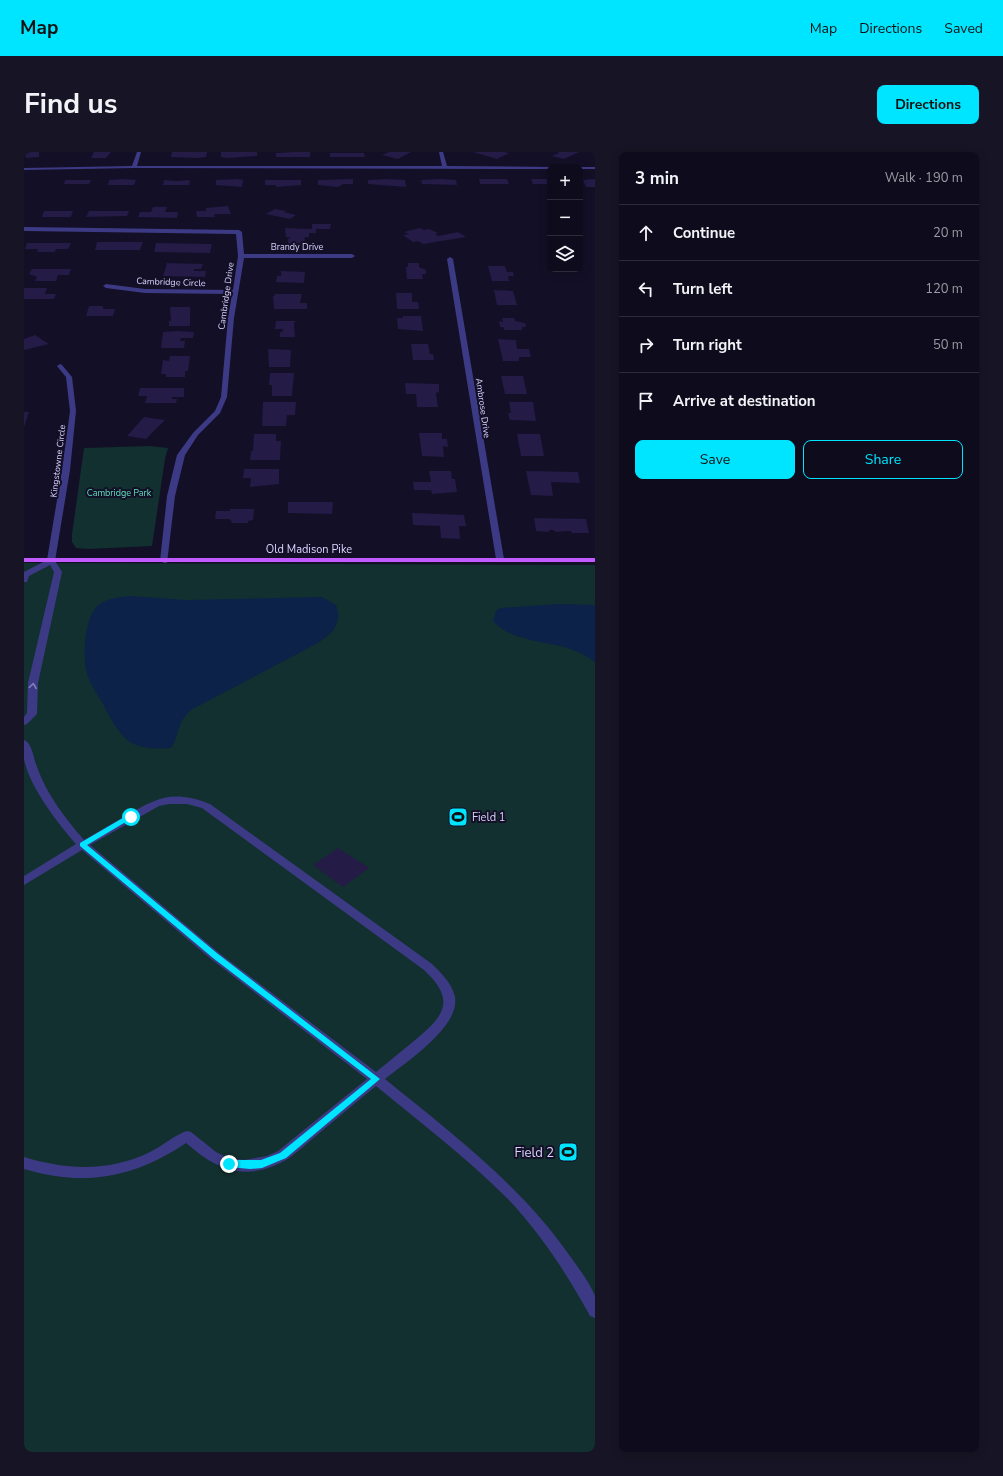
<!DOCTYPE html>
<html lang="en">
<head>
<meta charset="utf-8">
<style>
  :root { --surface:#0e0b1c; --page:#171425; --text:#f1f3f6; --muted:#9b9ba3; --line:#2e2b3b; --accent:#00e5ff }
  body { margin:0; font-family:"Nunito Sans",sans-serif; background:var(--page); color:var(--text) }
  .controls { position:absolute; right:12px; top:12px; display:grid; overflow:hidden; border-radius:8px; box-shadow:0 2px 10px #0003 }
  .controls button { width:36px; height:36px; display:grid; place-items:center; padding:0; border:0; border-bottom:1px solid var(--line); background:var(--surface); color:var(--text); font:20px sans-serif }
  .stop { position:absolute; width:12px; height:12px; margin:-9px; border:3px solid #00e5ff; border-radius:50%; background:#fff }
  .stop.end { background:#00e5ff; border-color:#fff; box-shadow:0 1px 4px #0008 }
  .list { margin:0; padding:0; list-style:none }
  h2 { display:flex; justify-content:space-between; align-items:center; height:52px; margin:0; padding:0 16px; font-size:17px }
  h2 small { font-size:13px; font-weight:400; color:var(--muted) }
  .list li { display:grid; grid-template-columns:26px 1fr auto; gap:12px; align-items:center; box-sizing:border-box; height:56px; padding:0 16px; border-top:1px solid var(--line) }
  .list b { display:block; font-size:15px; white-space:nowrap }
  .list em { font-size:13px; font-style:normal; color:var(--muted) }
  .actions { display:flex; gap:8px; padding:12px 16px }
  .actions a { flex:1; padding:9px 0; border:1px solid var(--accent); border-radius:8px; text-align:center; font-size:14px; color:var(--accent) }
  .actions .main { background:var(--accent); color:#111 }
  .icon { flex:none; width:22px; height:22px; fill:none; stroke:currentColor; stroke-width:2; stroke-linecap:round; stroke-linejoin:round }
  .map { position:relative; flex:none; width:571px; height:1300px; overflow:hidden; border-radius:8px }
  header { display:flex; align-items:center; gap:24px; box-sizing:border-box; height:56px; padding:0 20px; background:var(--accent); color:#111 }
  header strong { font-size:19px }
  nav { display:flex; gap:22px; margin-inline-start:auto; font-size:14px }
  .intro { display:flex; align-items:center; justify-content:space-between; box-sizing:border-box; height:96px; padding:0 24px }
  h1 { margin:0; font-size:28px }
  .button { padding:10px 18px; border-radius:8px; background:var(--accent); color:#111; font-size:14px; font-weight:700 }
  main { display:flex; gap:24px; padding:0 24px }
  aside { flex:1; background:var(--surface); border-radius:8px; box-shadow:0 2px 10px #0003 }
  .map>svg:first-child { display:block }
  .green { fill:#12302f }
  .water { fill:#0c2248 }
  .building { fill:#241b47 }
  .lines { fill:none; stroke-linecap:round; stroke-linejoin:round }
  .minor { fill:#3d3a85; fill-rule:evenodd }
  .major { fill:#c25bff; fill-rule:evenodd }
  .oneway { stroke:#837fbc }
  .route { fill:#00e5ff }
  .labels { text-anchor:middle; stroke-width:4; stroke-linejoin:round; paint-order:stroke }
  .far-street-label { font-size:9px; fill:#d9d4ff; stroke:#130f26 }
  .far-park-label { font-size:9px; fill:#5fe0c0; stroke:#130f26 }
  .street-label { font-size:11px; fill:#d9d4ff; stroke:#130f26 }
  .poi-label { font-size:11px; fill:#d9d4ff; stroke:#130f26; text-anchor:start }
  .near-poi-label { font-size:13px; fill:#d9d4ff; stroke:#130f26; text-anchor:end }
</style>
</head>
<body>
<header>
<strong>Map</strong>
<nav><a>Map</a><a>Directions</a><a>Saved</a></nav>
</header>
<div class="intro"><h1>Find us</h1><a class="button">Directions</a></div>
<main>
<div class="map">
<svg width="571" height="1300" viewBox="0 0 571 1300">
  <rect width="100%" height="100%" fill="#130f26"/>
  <!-- green -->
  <path class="green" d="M125,294L144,296L141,307L128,394L65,397L52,396L48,390V382L60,296Z
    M0,411L571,413V1300H0Z"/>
  <!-- water -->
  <path class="water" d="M107,444L162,448L298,445L312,453C319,471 309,481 294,491L167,558C151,572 157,582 147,596C135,597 118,597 108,591C95,584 85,564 79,552C73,542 67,533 63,522C58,505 60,461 77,451C86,446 97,445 107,444Z
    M535,452L571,453V510C564,505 557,501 549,498C522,488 489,491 469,469L472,459L476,456Z"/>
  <!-- building -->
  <path class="building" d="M0,0H15V5L2,6Z
    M70,0H87L82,6H67Z
    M148,0H183L182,5L173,6L147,5Z
    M197,0H233V4L203,6L197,5Z
    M268,0H286V5H252V1Z
    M365,0H387L374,7L358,3Z
    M449,0H480L485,1L473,7Z
    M534,0H555L540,7L528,4L535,1Z
    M306,1H340L341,5H306Z
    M213,27L219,28L218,35L192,33V28Z
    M329,27V32H319L314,35L294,33V28Z
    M362,27L381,28L382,35L344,32V28Z
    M417,27L432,28L433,33L398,32L397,28Z
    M455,27H483L485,32H456Z
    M507,27H526V32H509Z
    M571,27V35H562L559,28Z
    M41,28H67L65,32H40Z
    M85,28L98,27L112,28L110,33H84Z
    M140,28L153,29L166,28L165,33H139Z
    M241,28H277V33L252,35V33H241Z
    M204,54L207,62H190L191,65H173L172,59H182V56Z
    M129,55H143L141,60H154L153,66L114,65L116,60H127Z
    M251,57L262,59L260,60L272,63L266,67L242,62Z
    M20,59H49L47,65H18Z
    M65,59H105L103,64L62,65Z
    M288,72H307L306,77H292V81H285V85H281L280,93H264V87L267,85H262L261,76L288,77Z
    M396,76L400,78L405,77L414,81L411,82L414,84L434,80L442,85L399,92L394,89L389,90L379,83L385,82L380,80Z
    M73,90H119L116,98H71Z
    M3,91H47L44,97H32L31,100H13L14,97H1Z
    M132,91L188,92L186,101L130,100Z
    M143,111L179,112L177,117H170V119H182L181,125L139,124Z
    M384,111H395V115L402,118V122H398L399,127H383L382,115H384Z
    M464,114H481L483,120H489L490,124H484L485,129H468Z
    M8,117H47L45,123H34L32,129H11L13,125L5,122Z
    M257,119L281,120L280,131L252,130L253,124H257Z
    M0,136H23L21,142H32L30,147H0Z
    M470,138L489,139L493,153H473Z
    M372,141H388V150H394L395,157H373Z
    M251,142H278L276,151H283V157H250L249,145Z
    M65,154H79V157H91L89,164H62Z
    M146,155H166V174H145V169H147Z
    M379,164H397L399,179L374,177L373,166H379Z
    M478,166H490L491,169L501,171L502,175H498V178H480L479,175H476L475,169L479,170Z
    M252,169H272L270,171L271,185H256V180H258L259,177H251Z
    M153,179L170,180L169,186H157L156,189H161L160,196H137L139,180Z
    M11,183L25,192L0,198V187Z
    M474,187L492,188L493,197H505L507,205H495V209H479Z
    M387,192H404L406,202H409L410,208H389Z
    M244,197L267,198L266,215H245Z
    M146,204H166L164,219H161V225H142V222H137L139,208L145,209Z
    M246,221H270L268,244H248V233H245Z
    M477,224H499L503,242H481Z
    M381,231L415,232V240L412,241L414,255H393L392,242H382Z
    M116,236H160V245H148V247H153L152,251H121L123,244H114Z
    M239,250H272L271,263H263L262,274H238Z
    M485,250H509L512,269L486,268L484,261H487Z
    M0,260H5L0,275Z
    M120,265L141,268L122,287L103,284Z
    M395,281H418V287H423L424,295L419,294L420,305L398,304Z
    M230,282H252V289H257L256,308H226L227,299H229Z
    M493,282H516L520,304H497Z
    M220,317H255V332L226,335L227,326H219Z
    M405,319H427L428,327H431L433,340L408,342L407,338H390L389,330H407Z
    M502,319L554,320L556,331L527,330L529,344L507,343Z
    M264,350H309L308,362L264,361Z
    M206,357H230L229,368L224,369V371H208L206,367H191L192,359H206Z
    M388,361L440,363L442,374H435L436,387L417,386L416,374L389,373Z
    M510,366L562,367L565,381H548L547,379L531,380L530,378H525V380L512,379Z
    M314,696L345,716L319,735L289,713Z"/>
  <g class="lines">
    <!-- minor -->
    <path class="minor" d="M113,0H117L113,14H418L415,0H419L423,14L528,15H526V17L110,16L0,18V16L108,14Z
      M554,15H571V17H556V15Z
      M0,75L215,78L218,80L220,102H328L331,104L328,106H220L210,166L203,245L196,261L174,283L161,303L151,344L143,411H140L136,409L143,344L153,303L169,281L191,259L197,245L204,166L208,142L121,141L82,136L79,134L82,132L121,137L209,138L214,104L212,82L0,79Z
      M426,105L429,107L480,407L476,409L472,407L423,107Z
      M36,212L38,213L48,225L52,259L46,318L31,409L38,420L14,531L13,562L3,572L0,573V565L3,561L4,531L30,420L26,413L5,424L3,430H0V420L23,408L38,318L46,259L42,225L33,214Z
      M0,588C8,590 10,608 13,615C23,643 41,666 60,688C75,679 89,671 103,663C135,645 149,638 186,652L408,812C417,821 428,831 431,845C436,875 382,910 361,927C426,980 494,1031 543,1100C553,1114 565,1129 571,1144C571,1150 571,1159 571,1166L566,1164C543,1122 517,1082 484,1047C443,1006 397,971 352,934C332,950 313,966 293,983C283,991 273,1001 262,1008C222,1030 194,1019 162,991C110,1026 61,1035 0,1017V1005C42,1018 86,1020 126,1000C139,994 150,983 163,979L167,980L192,1000L204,1006L220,1008L243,1004L254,999L343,927L187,807L58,698L0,733V724L52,692C34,672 5,634 0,607C0,601 0,594 0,588ZM145,652H163L178,656L400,818C433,849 420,864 390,889C377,899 365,910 352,920L195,801L66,693L135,654Z"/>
    <!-- major -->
    <path class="major" d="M0,406H571V410H0Z"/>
  </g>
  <!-- one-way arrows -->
  <defs><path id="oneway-chevron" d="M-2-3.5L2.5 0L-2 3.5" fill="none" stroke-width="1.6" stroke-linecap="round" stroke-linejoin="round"/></defs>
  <use class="oneway" href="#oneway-chevron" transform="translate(9 534) rotate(-82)"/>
  <!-- route -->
  <path class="route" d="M104,663L110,665L63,693L194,802L356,927L262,1006L238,1016L226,1017L205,1015L201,1012L205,1008H237L256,1001L347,927L189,806L56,694V691Z"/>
  <!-- icons -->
  <defs>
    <g id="stadium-square" transform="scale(1)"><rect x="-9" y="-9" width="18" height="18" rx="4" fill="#00e5ff" stroke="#130f26"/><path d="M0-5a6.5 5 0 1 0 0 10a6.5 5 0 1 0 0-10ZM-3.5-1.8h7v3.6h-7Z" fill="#111"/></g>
  </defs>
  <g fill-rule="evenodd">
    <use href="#stadium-square" x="434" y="665"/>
    <use href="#stadium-square" x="544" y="1000"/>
  </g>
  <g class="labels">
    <!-- far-street labels -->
    <g class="far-street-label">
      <text x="273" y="98">Brandy Drive</text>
      <text transform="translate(147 130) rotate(2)" y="3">Cambridge Circle</text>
      <text transform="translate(202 144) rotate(-82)" y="3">Cambridge Drive</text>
      <text transform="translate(459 256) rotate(82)" y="3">Ambrose Drive</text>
      <text transform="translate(34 309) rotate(-83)" y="3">Kingstowne Circle</text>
    </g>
    <!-- far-park labels -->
    <g class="far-park-label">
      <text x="95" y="344">Cambridge Park</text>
    </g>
    <!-- street labels -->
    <g class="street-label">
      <text x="285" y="401">Old Madison Pike</text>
    </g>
    <!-- poi labels -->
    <g class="poi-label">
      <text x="448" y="669">Field 1</text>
    </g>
    <!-- near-poi labels -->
    <g class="near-poi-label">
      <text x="530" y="1005">Field 2</text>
    </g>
  </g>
</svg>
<div class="controls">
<button>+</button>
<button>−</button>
<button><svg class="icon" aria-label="layers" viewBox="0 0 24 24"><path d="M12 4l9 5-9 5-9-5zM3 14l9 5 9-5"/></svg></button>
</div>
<div class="stop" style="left:107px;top:665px"></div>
<div class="stop end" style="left:205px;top:1012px"></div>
</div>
<aside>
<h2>3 min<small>Walk · 190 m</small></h2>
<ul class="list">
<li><svg class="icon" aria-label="ahead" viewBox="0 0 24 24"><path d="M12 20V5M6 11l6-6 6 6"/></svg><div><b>Continue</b></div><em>20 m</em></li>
<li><svg class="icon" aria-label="left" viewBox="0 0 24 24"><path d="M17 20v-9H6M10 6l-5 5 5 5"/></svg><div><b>Turn left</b></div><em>120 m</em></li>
<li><svg class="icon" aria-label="right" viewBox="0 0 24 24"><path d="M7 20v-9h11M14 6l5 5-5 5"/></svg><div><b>Turn right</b></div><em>50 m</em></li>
<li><svg class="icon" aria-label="arrive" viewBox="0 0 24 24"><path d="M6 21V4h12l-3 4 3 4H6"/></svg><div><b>Arrive at destination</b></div></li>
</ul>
<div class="actions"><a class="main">Save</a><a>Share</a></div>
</aside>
</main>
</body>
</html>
